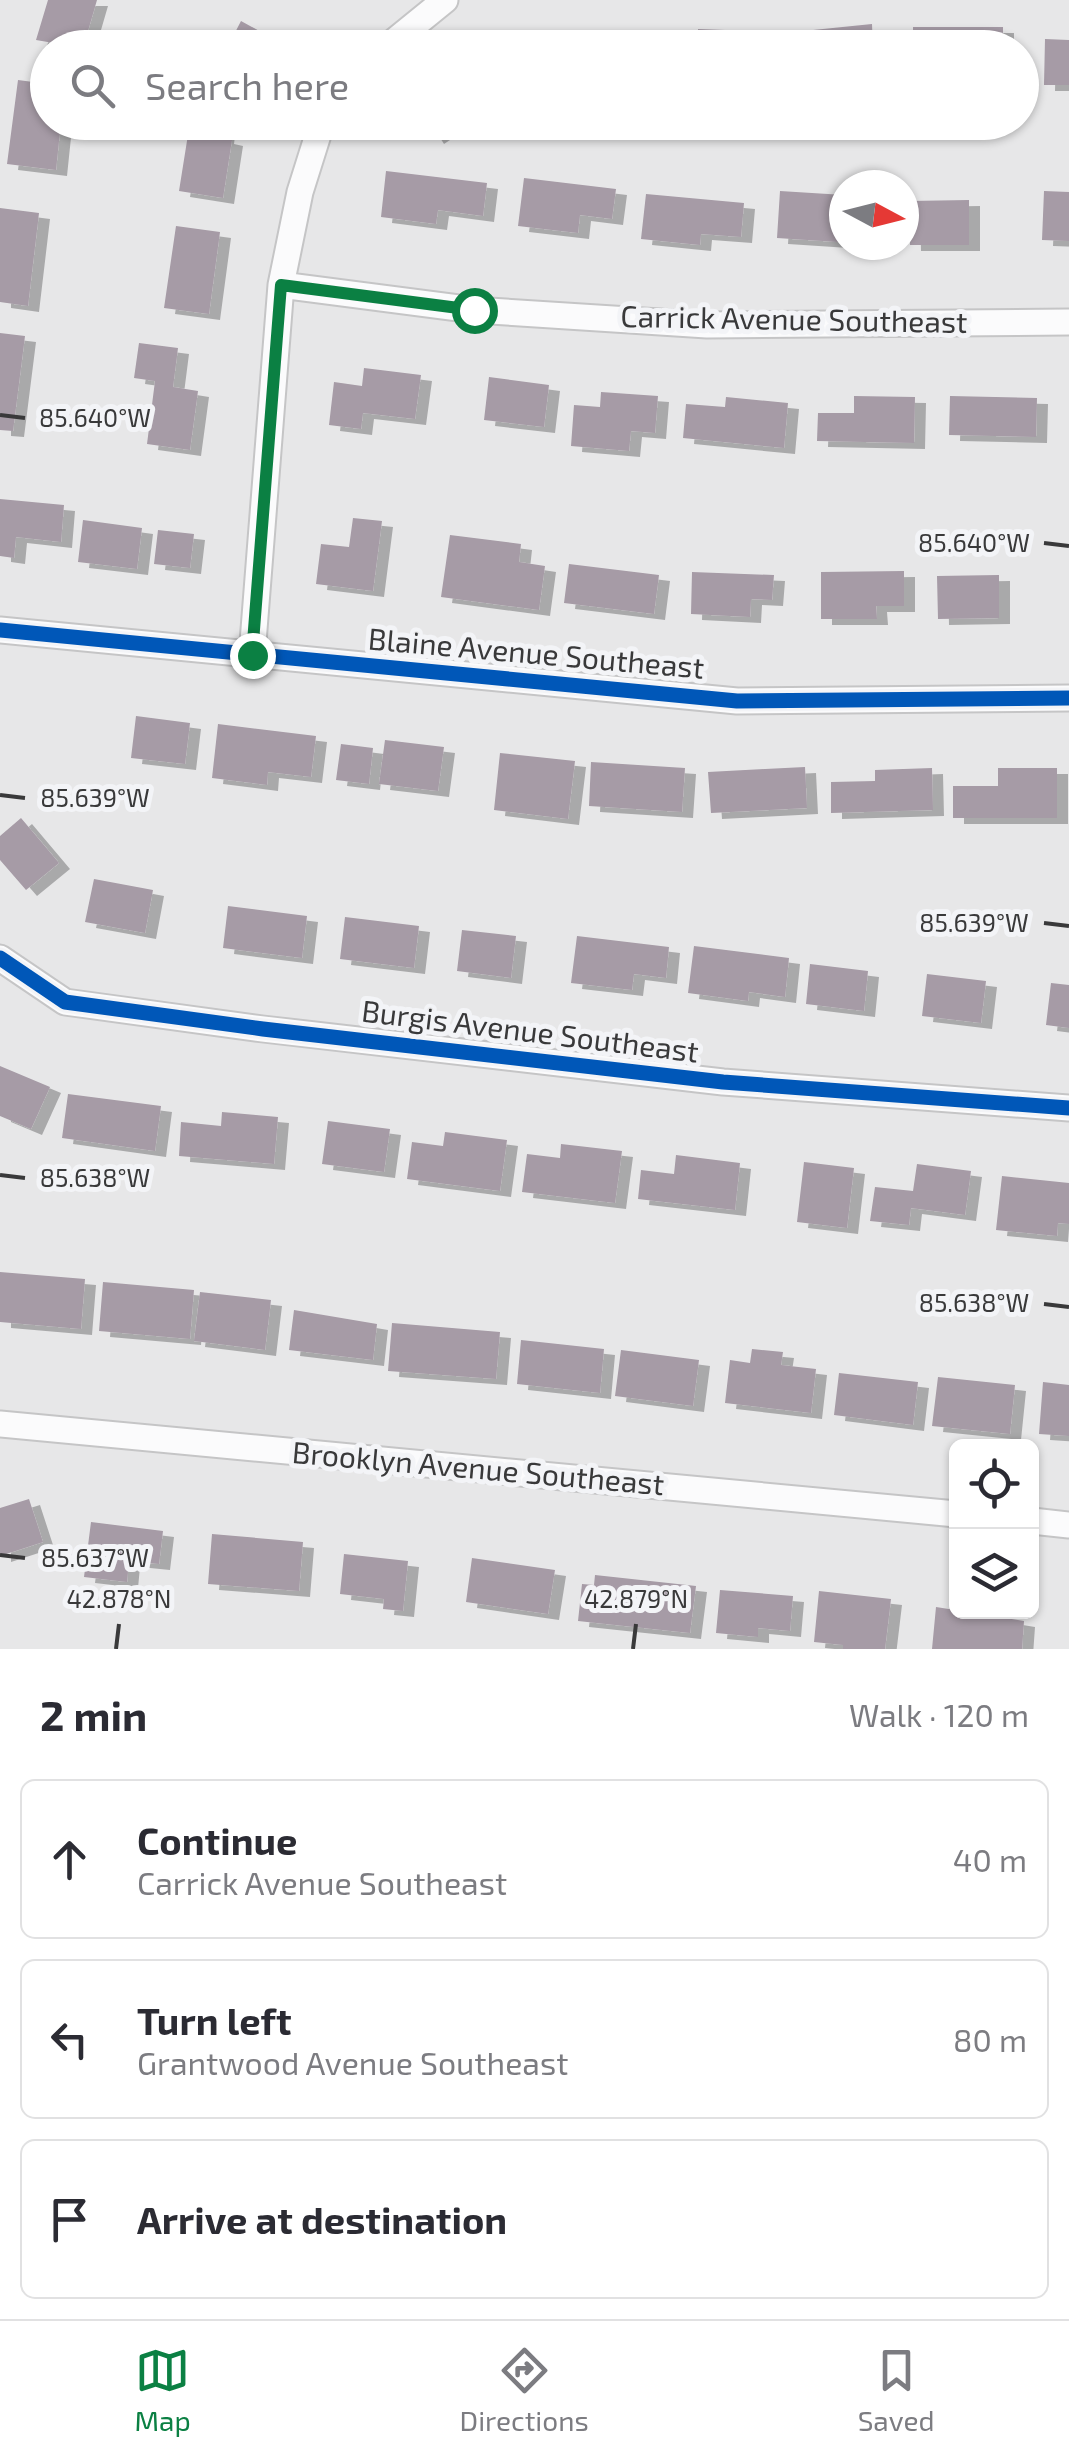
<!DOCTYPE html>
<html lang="en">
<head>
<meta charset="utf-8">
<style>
  :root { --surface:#fff; --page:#f7f7f7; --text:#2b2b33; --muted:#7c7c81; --line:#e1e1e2; --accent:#0b8043 }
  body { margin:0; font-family:"Exo 2",sans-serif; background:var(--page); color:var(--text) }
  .controls { position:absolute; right:30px; bottom:30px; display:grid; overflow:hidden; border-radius:15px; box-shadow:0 2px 8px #0004 }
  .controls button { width:90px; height:90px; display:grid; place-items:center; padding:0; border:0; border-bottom:2px solid var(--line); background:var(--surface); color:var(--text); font:50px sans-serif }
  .compass { position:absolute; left:829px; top:170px; width:90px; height:90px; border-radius:50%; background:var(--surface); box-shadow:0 2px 8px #0004; rotate:97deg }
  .stop { position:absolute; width:30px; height:30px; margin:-22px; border:8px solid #0b8043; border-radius:50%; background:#fff }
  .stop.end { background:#0b8043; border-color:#fff; box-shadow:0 2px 10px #0008 }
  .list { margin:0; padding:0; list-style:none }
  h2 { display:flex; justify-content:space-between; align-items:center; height:130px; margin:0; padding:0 40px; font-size:42px }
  h2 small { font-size:32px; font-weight:400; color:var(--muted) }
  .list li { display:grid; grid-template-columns:65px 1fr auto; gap:30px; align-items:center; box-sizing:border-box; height:160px; margin:0 20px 20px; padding:0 20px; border:2px solid var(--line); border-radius:15px }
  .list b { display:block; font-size:38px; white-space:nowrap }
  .list p { margin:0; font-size:32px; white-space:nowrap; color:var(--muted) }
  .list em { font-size:32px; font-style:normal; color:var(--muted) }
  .icon { flex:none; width:55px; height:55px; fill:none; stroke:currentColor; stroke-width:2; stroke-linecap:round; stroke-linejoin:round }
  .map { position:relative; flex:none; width:1069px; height:1649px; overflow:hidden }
  .search { position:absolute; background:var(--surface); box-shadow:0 2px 8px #0004; left:30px; right:30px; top:30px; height:110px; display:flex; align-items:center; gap:25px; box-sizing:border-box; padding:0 35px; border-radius:55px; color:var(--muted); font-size:38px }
  .sheet { height:670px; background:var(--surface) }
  nav { display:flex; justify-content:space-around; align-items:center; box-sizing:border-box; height:140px; border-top:2px solid var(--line); background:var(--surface); font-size:28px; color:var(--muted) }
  nav a { display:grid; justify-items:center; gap:5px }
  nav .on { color:var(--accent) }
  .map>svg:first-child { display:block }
  .building { fill:#a69ba6; filter:url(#shadow) }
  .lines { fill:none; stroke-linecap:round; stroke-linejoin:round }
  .minor-casing { stroke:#c5c5c6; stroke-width:29 }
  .minor { stroke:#fbfbfc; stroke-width:25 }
  .cycleway-casing { stroke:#f3f4f7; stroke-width:21 }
  .cycleway { stroke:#0057b8; stroke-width:15 }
  .route { stroke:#0b8043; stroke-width:12 }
  .ticks { fill:none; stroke:#39393a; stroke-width:4 }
  .labels { text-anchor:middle; stroke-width:10; stroke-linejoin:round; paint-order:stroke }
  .street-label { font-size:30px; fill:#39393a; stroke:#f3f4f7 }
  .ticks-label { font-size:25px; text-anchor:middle; fill:#39393a; stroke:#f3f4f7; stroke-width:10; stroke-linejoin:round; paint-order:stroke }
</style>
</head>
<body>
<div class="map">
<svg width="1069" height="1649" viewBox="0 0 1069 1649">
  <defs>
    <filter id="shadow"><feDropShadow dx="11" dy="6" stdDeviation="0" flood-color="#0004"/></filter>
  </defs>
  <rect width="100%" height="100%" fill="#e7e7e8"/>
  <!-- building -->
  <path class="building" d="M48,0H97L83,48L36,40Z
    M241,21L279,42L275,48H227Z
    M872,24L873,48H814L813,30Z
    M913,27H1003V48H913Z
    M698,29L753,31V48H668V41L698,42Z
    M621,32L623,48H534V45Z
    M1045,39L1069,40V85H1044Z
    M18,80L48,84V122H61L56,170L7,164Z
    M190,122H225L223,138L232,140L223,198L179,191Z
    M423,122H457L433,138Z
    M386,171L487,183L483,216L438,210L436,224L381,217Z
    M524,178L616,189L612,219L580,215L578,233L518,226Z
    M780,191L844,195V226H838V242L777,238Z
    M1044,191L1069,192V241L1042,240Z
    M646,194L744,203L741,237L701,234L700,245L641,239Z
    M969,200V245H910L909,201Z
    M0,208L39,213L28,306L0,302Z
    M176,226L220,232L209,314L164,308Z
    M0,333L25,336L13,431L0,430Z
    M139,343L178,348L173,387L198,391L190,450L147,444L155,381L134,378Z
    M364,368L421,375L415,419L363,413L361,429L329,425L334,382L362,386Z
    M489,377L549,385L544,427L484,420Z
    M601,392L658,396L655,433L631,431L629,451L571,446L574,405L600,407Z
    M854,396L915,397L914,443L817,441L818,413H854Z
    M950,396L1037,398L1036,437L949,435Z
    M726,397L788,403L784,448L683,438L686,404L725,407Z
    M0,499L64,505L61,542L16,537L14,558L0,556Z
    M353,518L382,521L373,591L316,584L321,544L349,547Z
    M83,520L142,528L137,569L78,562Z
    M158,530L194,534L190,568L154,564Z
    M450,535L521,544L519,562L545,566L539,610L441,597Z
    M569,564L659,575L654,614L564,603Z
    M904,571V606H876L877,619H821V572Z
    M692,572L774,575L772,600L751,599L750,617L691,614Z
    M999,575V618L938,619L937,576Z
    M136,716L190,723L185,764L131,758Z
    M218,724L316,736L311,777L268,772L267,785L212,778Z
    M385,740L444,747L438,791L379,784Z
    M341,744L373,748L369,784L336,780Z
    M500,753L575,761L568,819L494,810Z
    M591,762L685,768L682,812L589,806Z
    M805,767L807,808L711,813L708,772Z
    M932,768L933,810L831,813V782L875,781V770Z
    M998,768H1057V818H953V786H998Z
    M21,818L59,863L26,890L0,860V836Z
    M94,879L153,890L145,933L85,922Z
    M228,906L307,916L302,958L223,948Z
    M345,917L419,926L414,968L340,959Z
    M462,930L516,936L511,978L457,971Z
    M577,936L669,947L666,978L634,974L632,990L571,983Z
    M694,946L789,958L785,997L749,992L748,1001L688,993Z
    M810,964L868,971L864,1011L806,1004Z
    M927,974L986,981L981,1023L922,1016Z
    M1051,983L1069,985V1028L1046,1025Z
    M0,1066L50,1087L31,1129L0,1116Z
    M68,1094L161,1106L155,1151L62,1138Z
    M222,1112L278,1117L274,1164L179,1156L181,1122L221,1126Z
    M328,1121L390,1129L384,1172L322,1164Z
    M445,1132L507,1140L500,1191L407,1179L412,1142L443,1146Z
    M561,1144L622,1151L615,1203L522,1192L527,1154L560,1158Z
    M676,1155L740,1163L735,1210L638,1199L641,1170L674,1174Z
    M804,1162L854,1168L847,1228L797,1222Z
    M917,1164L971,1171L965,1215L911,1208L909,1225L870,1221L875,1187L913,1191Z
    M1002,1176L1069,1183V1224L1058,1223L1057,1236L996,1230Z
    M0,1272L85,1279L81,1329L0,1322Z
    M103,1282L194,1290L190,1339L99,1331Z
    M200,1292L271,1300L265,1350L194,1341Z
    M294,1310L377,1324L373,1360L289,1350Z
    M392,1323L500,1332L496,1379L388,1371Z
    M521,1340L604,1349L600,1393L517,1384Z
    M752,1349L783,1352L781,1365L816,1369L811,1413L725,1403L730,1360L750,1363Z
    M621,1350L699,1360L693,1406L615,1396Z
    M839,1373L918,1382L913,1425L834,1415Z
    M938,1377L1015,1385L1010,1434L932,1426Z
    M1043,1382L1069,1385V1436L1039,1434Z
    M29,1499L43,1542L0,1556V1508Z
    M91,1522L163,1531L159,1564L129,1561L127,1582L84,1577Z
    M212,1534L303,1542L299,1591L208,1584Z
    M344,1554L408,1561L403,1611L383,1609L384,1599L340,1594Z
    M472,1558L555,1570L548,1614L466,1602Z
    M595,1575L696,1586L690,1633L578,1621L582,1584L594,1585Z
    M720,1590L793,1596L790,1631L758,1628V1637L716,1633Z
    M819,1591L891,1599L885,1649H843V1645L814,1642Z
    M936,1607L1024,1621L1022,1649H932Z"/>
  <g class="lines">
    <!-- minor casing -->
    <g class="minor-casing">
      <path id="minor" d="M386,48L445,0
        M281,285L474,310L707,325L1069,322
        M0,630L737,701L1069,698
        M252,655L281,285L300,192L322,122
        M0,958L65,1002L263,1029L723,1082L1069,1108
        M0,1424L956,1514
        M1032,1521L1069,1525"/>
    </g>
    <!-- minor -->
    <use href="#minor" class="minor"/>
    <!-- cycleway casing -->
    <g class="cycleway-casing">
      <path id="cycleway" d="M0,630L737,701L1069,698
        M0,958L65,1002L263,1029L723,1082L1069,1108"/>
    </g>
    <!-- cycleway -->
    <use href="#cycleway" class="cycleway"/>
  </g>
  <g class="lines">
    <!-- route -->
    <path class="route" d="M252,655L281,285L474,310"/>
  </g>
  <!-- ticks -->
  <path class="ticks" d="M0,415L25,418M1044,543L1069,546M0,795L25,798M1044,923L1069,926M0,1175L25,1178M1044,1304L1069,1307M0,1555L25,1558M116,1649L119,1624M633,1649L636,1624"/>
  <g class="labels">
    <!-- street labels -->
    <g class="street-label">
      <text transform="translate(794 320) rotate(1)" y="10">Carrick Avenue Southeast</text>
      <text transform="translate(536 654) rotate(5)" y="10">Blaine Avenue Southeast</text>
      <text transform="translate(530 1032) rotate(7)" y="10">Burgis Avenue Southeast</text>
      <text transform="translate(478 1469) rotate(5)" y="10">Brooklyn Avenue Southeast</text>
    </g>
  </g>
  <g class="ticks-label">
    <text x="95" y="427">85.640°W</text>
    <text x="974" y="552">85.640°W</text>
    <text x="95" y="807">85.639°W</text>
    <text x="974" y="932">85.639°W</text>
    <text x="95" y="1187">85.638°W</text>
    <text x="974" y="1312">85.638°W</text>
    <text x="95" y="1567">85.637°W</text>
    <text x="119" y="1608">42.878°N</text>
    <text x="636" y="1608">42.879°N</text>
  </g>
</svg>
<div class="controls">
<button><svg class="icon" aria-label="locate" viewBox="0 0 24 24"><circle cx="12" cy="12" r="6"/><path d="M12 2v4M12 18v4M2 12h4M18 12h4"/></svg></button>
<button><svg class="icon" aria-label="layers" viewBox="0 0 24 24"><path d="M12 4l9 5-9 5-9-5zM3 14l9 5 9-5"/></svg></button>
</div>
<svg class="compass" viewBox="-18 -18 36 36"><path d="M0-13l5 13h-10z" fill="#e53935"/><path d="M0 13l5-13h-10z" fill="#7c7c81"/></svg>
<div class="stop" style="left:474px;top:310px"></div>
<div class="stop end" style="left:252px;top:655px"></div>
<div class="search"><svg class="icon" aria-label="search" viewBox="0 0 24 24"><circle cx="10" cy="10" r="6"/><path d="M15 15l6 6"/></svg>Search here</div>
</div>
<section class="sheet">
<h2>2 min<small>Walk · 120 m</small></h2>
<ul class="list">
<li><svg class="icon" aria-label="ahead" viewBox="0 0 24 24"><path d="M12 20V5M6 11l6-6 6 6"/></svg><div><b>Continue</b><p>Carrick Avenue Southeast</p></div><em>40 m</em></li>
<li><svg class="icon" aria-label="left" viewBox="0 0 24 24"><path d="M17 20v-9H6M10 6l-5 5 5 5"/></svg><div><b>Turn left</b><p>Grantwood Avenue Southeast</p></div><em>80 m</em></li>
<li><svg class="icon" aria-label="arrive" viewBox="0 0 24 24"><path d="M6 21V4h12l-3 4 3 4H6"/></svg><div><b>Arrive at destination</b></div></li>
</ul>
</section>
<nav>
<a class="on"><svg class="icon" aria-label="map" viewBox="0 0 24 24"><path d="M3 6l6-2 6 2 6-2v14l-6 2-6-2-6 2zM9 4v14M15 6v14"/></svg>Map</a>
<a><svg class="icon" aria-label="directions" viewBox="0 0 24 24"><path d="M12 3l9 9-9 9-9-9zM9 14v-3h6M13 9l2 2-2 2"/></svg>Directions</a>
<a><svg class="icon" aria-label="saved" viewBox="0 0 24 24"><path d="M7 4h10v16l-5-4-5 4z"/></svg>Saved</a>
</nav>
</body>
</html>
